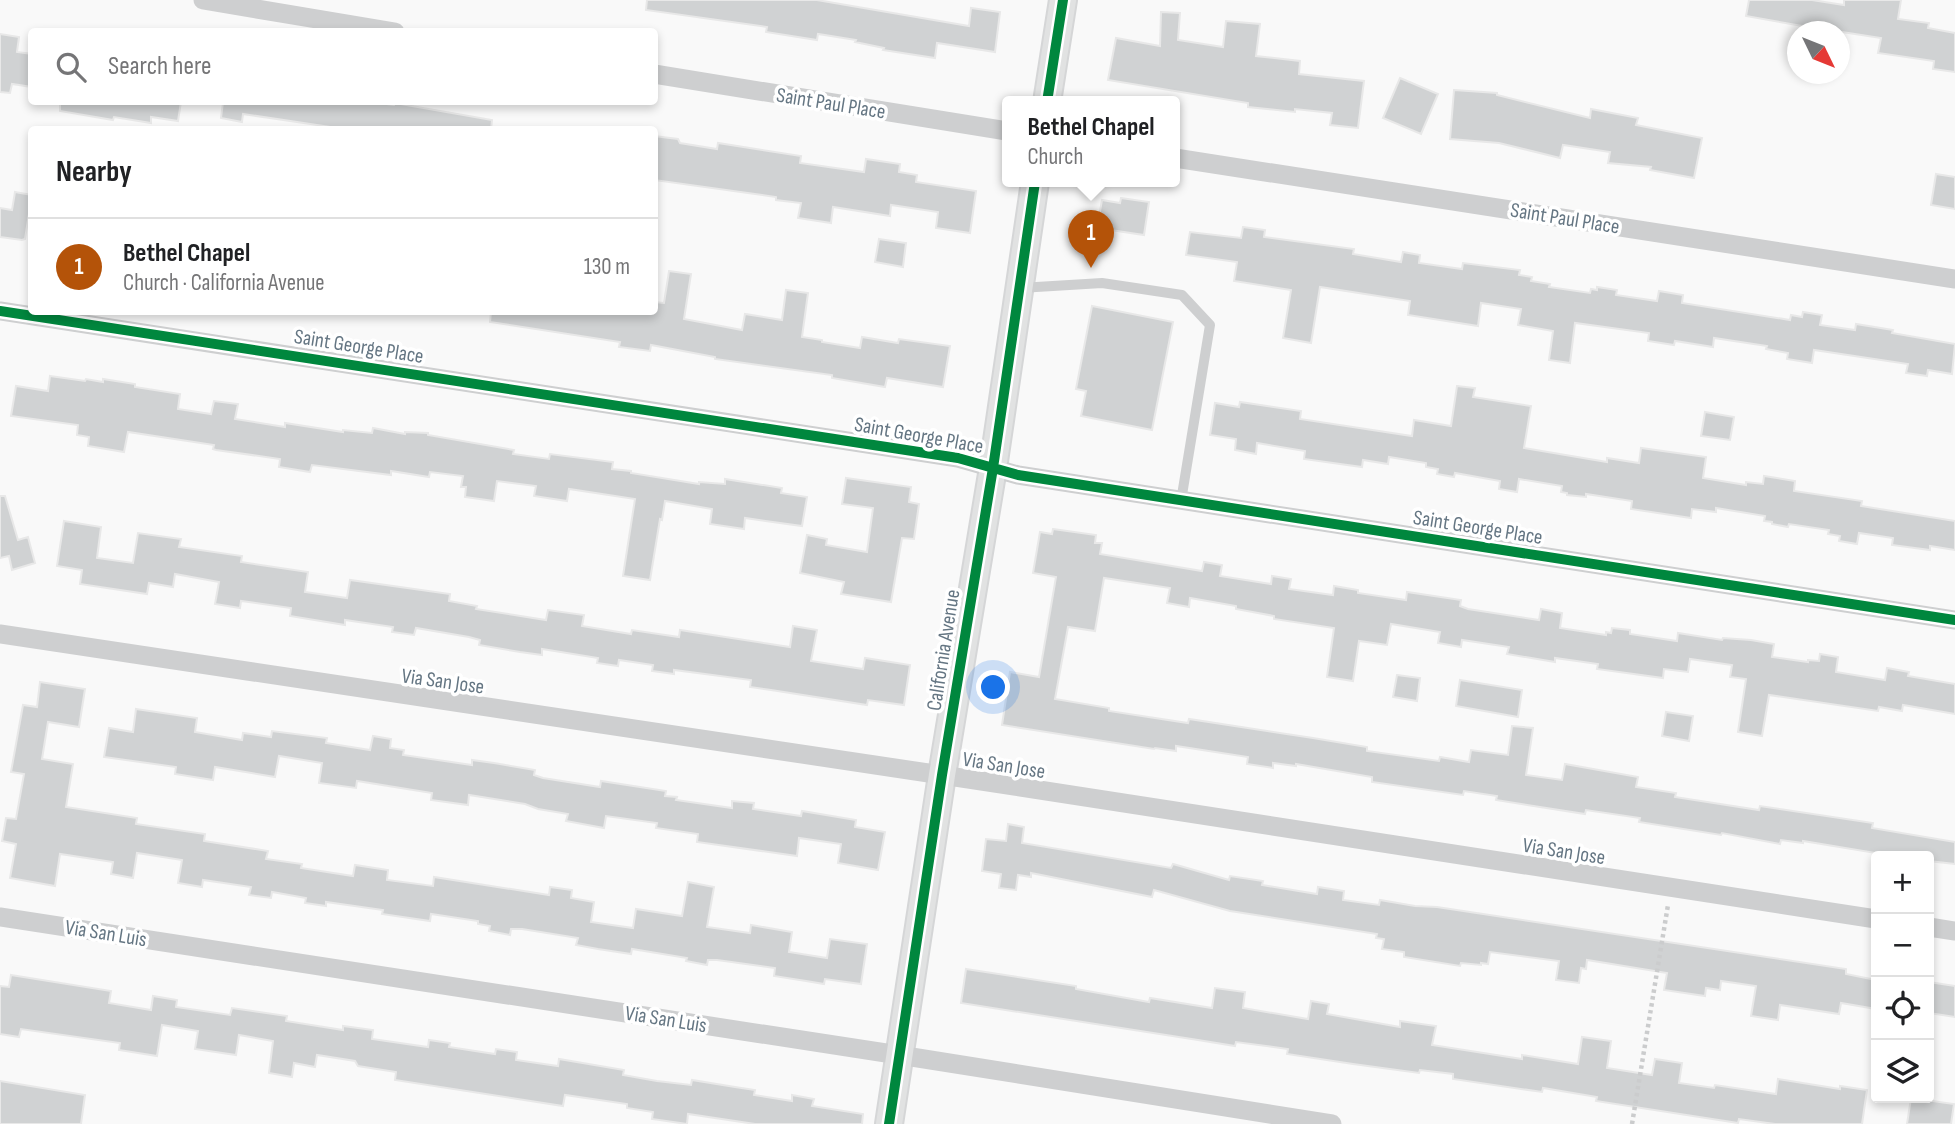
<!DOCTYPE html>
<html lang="en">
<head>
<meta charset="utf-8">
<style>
  :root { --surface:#fff; --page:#f6f6f6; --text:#202124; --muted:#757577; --line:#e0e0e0; --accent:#b45309 }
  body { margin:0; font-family:"Sofia Sans Condensed",sans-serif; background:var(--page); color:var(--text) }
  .controls { position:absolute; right:21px; bottom:21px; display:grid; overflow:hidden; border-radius:7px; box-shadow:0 4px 10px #0003 }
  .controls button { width:63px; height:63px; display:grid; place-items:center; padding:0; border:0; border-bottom:2px solid var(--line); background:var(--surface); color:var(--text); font:35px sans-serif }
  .compass { position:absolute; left:1787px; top:21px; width:63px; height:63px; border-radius:50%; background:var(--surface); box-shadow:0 4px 10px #0003; rotate:133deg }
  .you { position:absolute; left:994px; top:688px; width:24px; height:24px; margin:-18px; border:5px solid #fff; border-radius:50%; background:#1a73e8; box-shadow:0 0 0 10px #1a73e833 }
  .badge { display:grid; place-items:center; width:46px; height:46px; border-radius:50%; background:var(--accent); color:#fff; font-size:23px; font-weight:700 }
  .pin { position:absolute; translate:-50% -58px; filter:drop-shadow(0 2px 4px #0008) }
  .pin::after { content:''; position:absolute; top:37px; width:24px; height:21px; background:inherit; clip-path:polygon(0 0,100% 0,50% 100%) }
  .popup { position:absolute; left:1002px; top:96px; width:178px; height:91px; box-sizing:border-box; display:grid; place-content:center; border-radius:7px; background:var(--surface); filter:drop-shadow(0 2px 5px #0005); font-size:23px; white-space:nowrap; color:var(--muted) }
  .popup b { font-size:26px; color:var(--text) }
  .popup::after { content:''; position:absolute; left:50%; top:100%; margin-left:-14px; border:14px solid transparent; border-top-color:var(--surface) }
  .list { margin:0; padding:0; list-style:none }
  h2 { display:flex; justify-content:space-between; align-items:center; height:91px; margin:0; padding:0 28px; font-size:30px }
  h2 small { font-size:23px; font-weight:400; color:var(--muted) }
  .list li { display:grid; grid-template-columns:46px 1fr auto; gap:21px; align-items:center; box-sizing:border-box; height:98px; padding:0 28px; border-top:2px solid var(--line) }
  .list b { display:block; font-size:26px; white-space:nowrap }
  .list p { margin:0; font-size:23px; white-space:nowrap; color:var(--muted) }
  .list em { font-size:23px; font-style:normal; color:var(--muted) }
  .icon { flex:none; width:38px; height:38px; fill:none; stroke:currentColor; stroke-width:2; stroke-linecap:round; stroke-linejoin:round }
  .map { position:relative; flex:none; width:1955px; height:1124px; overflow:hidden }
  .search { position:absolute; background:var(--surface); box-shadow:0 4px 10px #0003; left:28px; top:28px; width:630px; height:77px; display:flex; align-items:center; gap:18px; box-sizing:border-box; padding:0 24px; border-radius:7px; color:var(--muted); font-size:26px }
  .panel { position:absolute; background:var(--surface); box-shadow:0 4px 10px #0003; left:28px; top:126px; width:630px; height:189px; border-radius:7px }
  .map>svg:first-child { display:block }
  .building { fill:#d0d2d3; stroke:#e8e8e8; stroke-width:2 }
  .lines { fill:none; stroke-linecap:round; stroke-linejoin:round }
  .secondary-casing { stroke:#d5d6d7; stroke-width:30 }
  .path { stroke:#cbcccd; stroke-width:4.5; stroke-dasharray:3.5 3.5; stroke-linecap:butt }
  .lane { stroke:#cecfd0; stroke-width:10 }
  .street { stroke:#cecfd0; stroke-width:19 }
  .secondary { stroke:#e1e2e2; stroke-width:26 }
  .cycleway-casing { stroke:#fff; stroke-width:15 }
  .cycleway { stroke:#00873e; stroke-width:10 }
  .labels { text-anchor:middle; stroke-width:7; stroke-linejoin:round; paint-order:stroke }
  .street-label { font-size:21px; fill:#657683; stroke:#fff }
</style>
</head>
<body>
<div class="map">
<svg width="1955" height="1124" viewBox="0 0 1955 1124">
  <rect width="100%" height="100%" fill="#f9f9f9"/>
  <!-- building -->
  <path class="building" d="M647,0H817L969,26L971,8L1000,12L995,52L937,43L935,58L883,50L884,48L855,42L856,40L818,34L817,40L766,32L767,27L646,10Z
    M1749,0H1812L1844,5V0H1901L1898,19L1929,23L1928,28L1955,33V72L1933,69L1934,61L1878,53L1881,38L1842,32H1807L1808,27L1746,16Z
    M1161,12L1180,13L1178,40L1223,47L1226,21L1260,24L1256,56L1300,61L1299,74L1364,81L1358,128L1330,125L1332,113L1295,109V112L1248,107V103L1108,80L1116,38L1160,46Z
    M0,34L19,37L17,52L32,54V87L12,84L10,93L0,92Z
    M1400,78L1438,94L1421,134L1383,118Z
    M1454,90L1497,93V95L1590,118L1591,109L1638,118L1636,125L1702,138L1694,178L1650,170L1651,167L1608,163L1610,152L1563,145L1560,158L1499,143L1450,139Z
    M60,102H181L178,121L151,117V123L114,117L113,120L60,111Z
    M223,102H370L394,105L395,103L492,120L491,130H331V127L243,114L242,122L221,118Z
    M654,136L678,139L680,143L717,149L718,143L801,156L800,163L864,172L866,159L900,164L899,172L917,175L916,182L976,191L970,233L936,228L938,212L891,205L890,216L833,207L831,223L798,218L801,203L776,200V197L654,180Z
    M1936,174L1955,177V209L1931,205Z
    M15,192L32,195L25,239L22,240L0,237V208L12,210Z
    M1121,198L1149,202L1144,235L1097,228L1102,200L1120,203Z
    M1243,227L1265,230L1264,237L1354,249L1353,254L1401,262L1403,252L1420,255L1419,263L1462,269L1463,263L1520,270L1519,275L1532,277L1531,281L1550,284L1549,287L1590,293L1591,289L1597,290V287L1617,290L1616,295L1657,301L1659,291L1683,295L1682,303L1790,320L1791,315L1802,317L1803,312L1822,315L1820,325L1855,330L1856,324L1893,330L1892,333L1955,344L1952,374L1928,370L1927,376L1906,373L1908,364L1814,350L1812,363L1787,359L1788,353L1766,349L1767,346L1714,338L1713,347L1675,341L1674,345L1648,341L1649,333L1575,323L1570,363L1549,360L1553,331L1518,325L1521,309L1481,303L1478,326L1408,315L1410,301L1320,287L1311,343L1283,338L1291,290L1234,281L1237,262L1186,255L1190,232L1241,238Z
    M879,239L906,243L903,267L875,262Z
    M669,271L691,274L684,319L742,330L745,314L782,320L786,290L808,293L802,337L822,340V342L860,348L862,337L898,343L899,339L950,346L943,387L887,378L885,387L832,378V375L715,359V357L651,345L650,351L619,347L620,342L490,322L491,312H654V302L664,303Z
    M1092,306L1173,322L1152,430L1081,416L1086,391L1076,389Z
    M50,376L85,381L86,379L103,382V379L135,384V387L180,394L178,409L211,414L214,401L238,404L235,419L285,427V423L343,432V430L372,433L373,428L405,434V432L428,433V435L514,450L513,454L549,459L550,454L613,462L612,469L631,471V473L699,484V482L725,484V479L782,488L781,493L807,497L802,526L745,518L744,529L710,524L712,509L665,501L662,520L660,519L650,580L623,576L635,499L569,489L567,501L534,496L536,486L497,481L494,501L465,497L466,487H461L463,476L430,472L429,477L391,471V475L312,465L310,472L279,467L280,459L216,450L213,449L214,445L128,432L124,452L88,446L89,437L77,435L78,425L11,416L16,386L48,391Z
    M1457,386L1475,388L1473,397L1531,406L1524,448L1607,462V458L1639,463L1641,448L1706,457L1703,478L1746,485V482L1763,484L1764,476L1795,481L1794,491L1862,501L1861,506L1955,521V550L1930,546V550L1892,545L1893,538L1859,533L1857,544L1839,541L1840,536L1828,534L1829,530L1789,524L1788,527L1772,524V522L1764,521L1765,516L1716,508V512L1692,509L1691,518L1631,509L1632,501L1586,494V497L1567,495V493L1561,492L1562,486L1519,479L1517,492L1499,489L1500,481L1455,473L1454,477L1437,474L1438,469L1426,467V463L1389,457L1388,464L1363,460L1362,467L1304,459L1305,451L1257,443L1256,454L1235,450L1236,439L1210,435L1215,403L1239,407L1240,402L1301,411L1300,419L1412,436L1414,420L1451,426Z
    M1705,412L1734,417L1730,440L1701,436Z
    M846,478L911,487L909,502L919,504L914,539L902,538L891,602L841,594L844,582L800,573L807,535L827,539L826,545L867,552L873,508L842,504Z
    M0,496H5L18,540L28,537L35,563L12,570L9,556L0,558Z
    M64,521L101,527L97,558L133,563L138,533L181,539L179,547L242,556L241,562L308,572L305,592L347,598L350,580L450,594L449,601L477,606L476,609L546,620L548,610L584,615L582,626L631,634L632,630L679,637L680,630L790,647L793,626L817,630L811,661L863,669L865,658L910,665L904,705L868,700L867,705L771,690L750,687L751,680L674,670V674L652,671L653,665L619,660L618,666L597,663L598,658L542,649V655L520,652L479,645L480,640L469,637L416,628L414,635L392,632L393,627L345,620V625L290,616L291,608L241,601L240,608L215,604L219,582L175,574L173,587L149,583L147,594L80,584L82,570L57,566Z
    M1053,529L1096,535L1095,543H1102L1100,554L1202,571L1204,562L1222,565L1220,576L1271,584L1272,576L1291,579L1289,589L1333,595L1334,586L1358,590V593L1406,600L1407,592L1461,600L1460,606L1468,609L1539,620L1541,609L1562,613L1560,628L1606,635V632L1611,633L1612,628L1630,630V634L1677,641L1678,633L1722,640L1723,638L1751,640L1774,644L1772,657L1808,662V660L1819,661L1820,654L1838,657L1836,672L1885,680L1887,668L1909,672L1908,676L1955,684V714L1903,705L1902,711L1879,707L1878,711L1769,695L1762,736L1738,732L1746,679L1730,677L1732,665L1690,659L1688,672L1664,669L1663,678L1597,669L1598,664L1555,658V662L1507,654L1509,647L1462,640L1461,647L1438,643L1440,632L1391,624L1387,645L1359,641L1353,681L1327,677L1334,628L1274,619V616L1236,609V606L1190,598L1189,607L1167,603L1170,588L1104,578L1095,631L1068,627L1055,699L1109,708V711L1188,723L1189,719L1313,738L1367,747V751L1439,761L1440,757L1469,762L1471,750L1508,755L1512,726L1533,728L1526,775L1562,780L1565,764L1638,777L1636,787L1676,793L1675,797L1759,810L1760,806L1873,823L1872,828L1955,842V864L1929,861V856H1876V853L1803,841V843L1781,840L1780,844L1722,833L1721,835L1639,822L1640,818L1586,810L1585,814L1496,800L1497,796L1464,791L1463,795L1372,782V777L1296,764V766L1273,763V768L1247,764L1248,757L1176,746V751L1155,748L1154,749L1002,725L1010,672L1039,677L1056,577L1033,573L1040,532L1052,534Z
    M1397,675L1420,678L1417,701L1393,697Z
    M1460,680L1522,690L1518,717L1456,706Z
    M40,682L85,689L79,727L48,722L42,759L73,764L66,807L137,818L136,824L205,834L204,841L268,851L266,859L302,864L301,868L353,876L355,865L388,870L387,880L433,886L434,877L549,895L550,887L572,890L571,898L594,902L591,922L633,928L636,909L682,916L688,882L714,887L707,927L750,933L751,925L792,932L789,952L827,958L830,939L867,944L861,984L825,979L824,984L806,981L774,976L775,968L717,960H708L707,965L686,961L687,958L632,949L631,954L598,949L576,945L578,938L522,929H511L510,935L489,931L490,926L478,924V921L431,914L430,921L382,914L383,910L326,902V906L305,903L306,898L272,892L271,898L249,895L251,887L203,880L202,887L178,883L182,860L137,853L133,878L111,874L113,862L60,854L55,886L10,878L16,844L2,841L6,818L16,819L24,774L11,772L23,705L37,707Z
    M136,709L197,718L195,732L242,740L243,733L271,737L272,731L327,738L326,743L370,750L373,736L391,739L390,748L404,750L403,755L472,765V760L494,763L535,770L534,775L543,778L600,787L601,781L666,791L665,796L677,797L676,800L732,808V801L754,803L753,809L801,816L802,811L856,820L855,827L885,832L878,870L838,863L841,844L799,838L797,856L697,842L698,834L656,828L657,823L606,816L604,828L566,821L568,814L538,809L525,804L469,795L468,805L431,800L432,793L357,781L356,788L319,783L322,763L279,756L275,777L215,767L213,780L175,774L176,767L104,757L109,728L133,732Z
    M1666,712L1693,716L1689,741L1662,736Z
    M1008,824L1024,827L1022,843L1171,868L1173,864L1229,880L1230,876L1263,881L1262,885L1317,894L1318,887L1344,891L1343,900L1379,905L1380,900L1415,906L1437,907L1846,969V974L1876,980V1009L1841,1003L1839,1014L1780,1005L1778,1020L1751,1016L1756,986L1721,981L1720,990L1706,988L1705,996L1664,990L1667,973L1587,960L1586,969L1581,968L1579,983L1556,980L1559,961L1490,952L1488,964L1481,963V965L1461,963L1460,966L1404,957V952L1382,949L1384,939L1376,938L1377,934L1230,911L1154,890L1152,897L1031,873V877L1018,875L1016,890L999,888L1001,874L982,871L986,839L1006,841Z
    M966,969L1076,986V989L1149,1002L1150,998L1212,1008L1215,988L1245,992L1243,1008L1308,1019L1311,1001L1329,1004L1327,1014L1400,1027V1021L1436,1026L1432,1045L1522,1059V1055L1578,1064L1582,1037L1611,1041L1607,1068L1652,1075L1655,1059L1682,1063L1679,1083L1714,1088L1715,1085L1776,1094L1778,1079L1840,1089V1086L1867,1090L1862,1124H1775L1739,1119L1738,1123L1596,1101L1597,1097L1543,1088L1542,1092L1453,1079V1074L1420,1070L1419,1073L1353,1064L1287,1054L1288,1049L1236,1042L1235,1046L1198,1040L961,1003Z
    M11,975L111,991L109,1003L151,1010L153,996L177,1000L176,1007L230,1015L232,1008L287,1016L286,1021L343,1030V1026L373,1030L372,1039L428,1047L429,1040L450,1043L449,1047L495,1054L496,1049L517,1052L516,1060L558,1066L559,1059L624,1070L623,1075L657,1081L691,1085L692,1080L735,1087L755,1090L754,1095L792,1101V1095L814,1099L812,1106L863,1114L862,1124H755L688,1114L687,1124L652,1119L653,1112L627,1108V1104L565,1095L563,1106L395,1080L396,1072L358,1066L355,1061L317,1055L315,1067L294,1063L292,1077L269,1073L273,1041L239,1035L236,1055L195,1049L198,1031L162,1025L157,1056L119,1050L120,1043L21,1029L19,1037L0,1034V986L9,987Z
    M1929,982L1955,986V1017L1929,1013Z
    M0,1081L85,1095L81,1124H0Z
    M1911,1098L1954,1104L1951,1124H1907Z"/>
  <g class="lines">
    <!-- secondary casing -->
    <g class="secondary-casing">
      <path id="secondary" d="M1047,102L1063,0
        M889,1124L942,775L993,468L1035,182"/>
    </g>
    <!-- path -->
    <path class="path" d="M1632,1124L1668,905"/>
    <!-- lane -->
    <path class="lane" d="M1020,288L1102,283L1182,295L1210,325L1181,501"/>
    <!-- street -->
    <path class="street" d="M203,0L395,32
      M654,74L1007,131
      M1175,158L1955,279
      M0,311L958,458L1018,475L1955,620
      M0,634L942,775L1876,919
      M0,917L899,1055L1332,1124
      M1929,927L1955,931"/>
    <!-- secondary -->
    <use href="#secondary" class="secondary"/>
    <!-- cycleway casing -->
    <g class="cycleway-casing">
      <path id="cycleway" d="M1047,102L1063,0
        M0,311L958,458L1018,475L1955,620
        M889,1124L942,775L993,468L1035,182"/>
    </g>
    <!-- cycleway -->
    <use href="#cycleway" class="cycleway"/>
  </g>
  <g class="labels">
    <!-- street labels -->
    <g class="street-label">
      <text transform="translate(831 103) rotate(9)" y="7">Saint Paul Place</text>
      <text transform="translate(1565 218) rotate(9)" y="7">Saint Paul Place</text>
      <text transform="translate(359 346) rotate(9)" y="7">Saint George Place</text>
      <text transform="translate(919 435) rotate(10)" y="7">Saint George Place</text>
      <text transform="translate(1478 527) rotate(9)" y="7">Saint George Place</text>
      <text transform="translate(943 650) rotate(-81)" y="7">California Avenue</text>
      <text transform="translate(443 681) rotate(8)" y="7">Via San Jose</text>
      <text transform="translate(1004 765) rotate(9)" y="7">Via San Jose</text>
      <text transform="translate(1564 851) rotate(9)" y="7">Via San Jose</text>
      <text transform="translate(106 933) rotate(9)" y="7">Via San Luis</text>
      <text transform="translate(666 1019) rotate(9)" y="7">Via San Luis</text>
    </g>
  </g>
</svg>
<div class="controls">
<button>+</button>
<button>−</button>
<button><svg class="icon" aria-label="locate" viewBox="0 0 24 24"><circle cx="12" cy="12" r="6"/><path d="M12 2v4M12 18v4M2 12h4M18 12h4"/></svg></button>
<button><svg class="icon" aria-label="layers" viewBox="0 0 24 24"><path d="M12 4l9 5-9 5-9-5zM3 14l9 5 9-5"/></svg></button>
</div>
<svg class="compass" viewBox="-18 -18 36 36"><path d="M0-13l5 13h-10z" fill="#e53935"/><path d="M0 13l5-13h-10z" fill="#757577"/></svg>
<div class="you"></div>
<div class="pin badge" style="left:1091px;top:268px">1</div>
<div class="popup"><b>Bethel Chapel</b>Church</div>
<div class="search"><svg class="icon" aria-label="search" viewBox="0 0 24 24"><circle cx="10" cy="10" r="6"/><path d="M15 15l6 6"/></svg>Search here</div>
<section class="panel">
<h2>Nearby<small></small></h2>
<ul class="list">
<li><span class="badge">1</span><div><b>Bethel Chapel</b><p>Church · California Avenue</p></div><em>130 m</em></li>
</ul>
</section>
</div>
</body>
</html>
